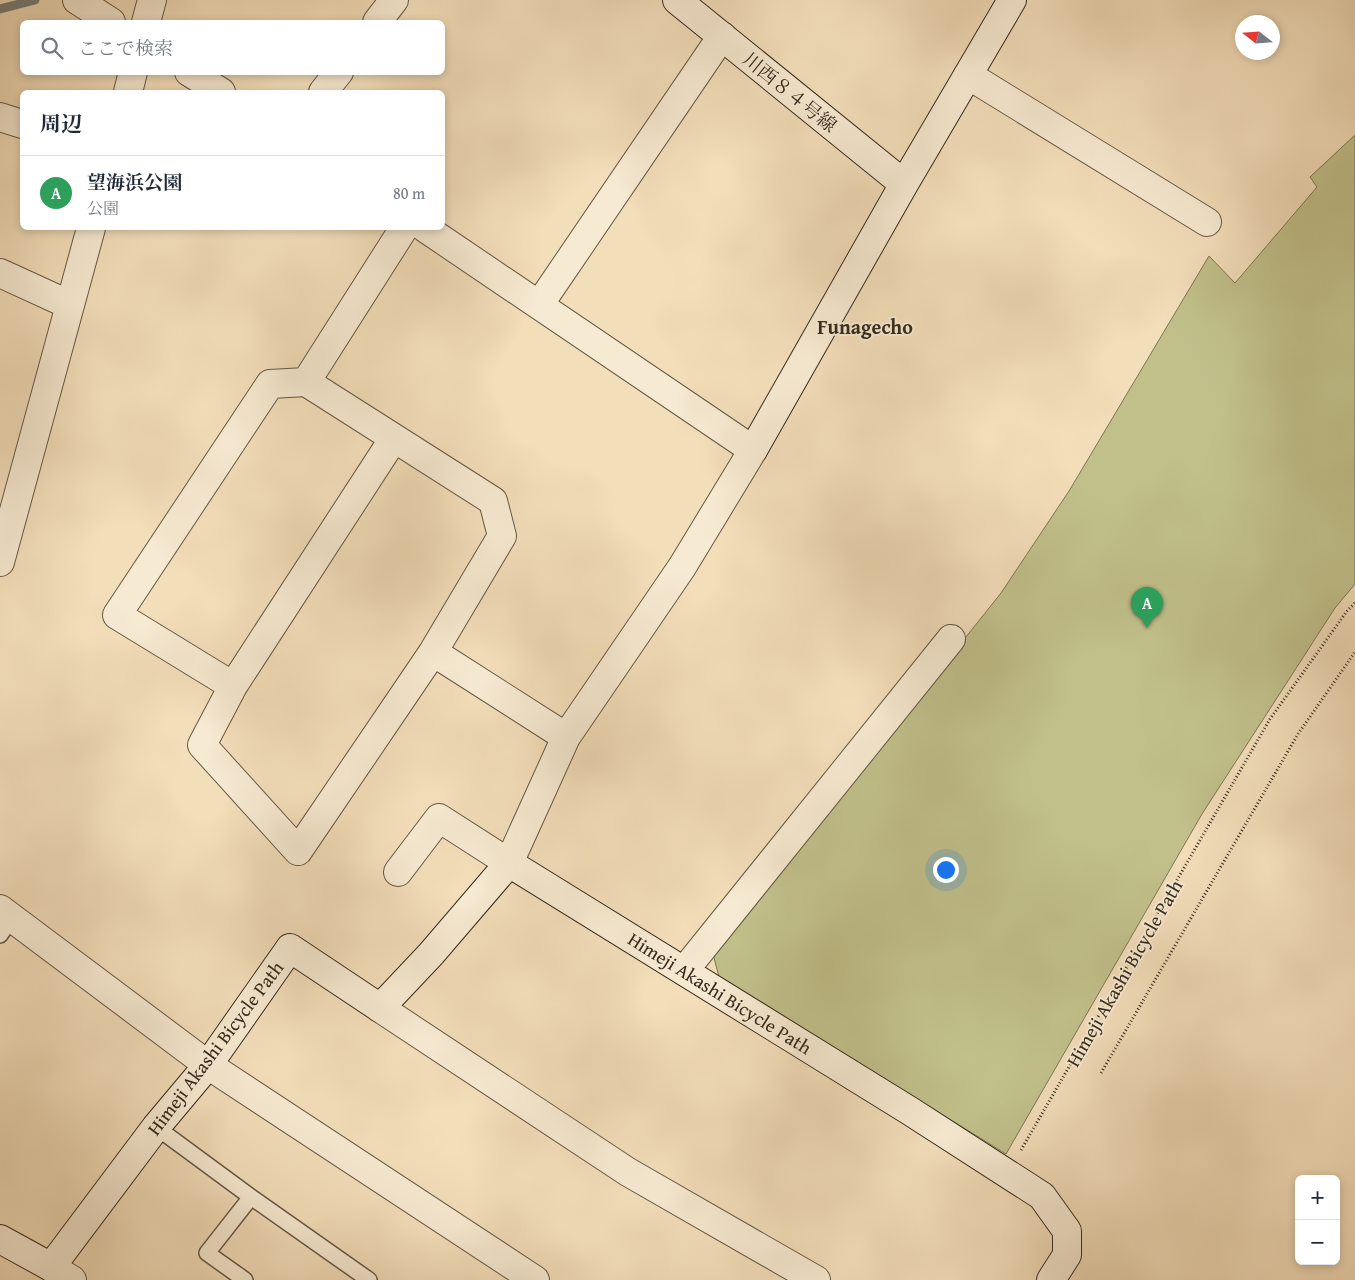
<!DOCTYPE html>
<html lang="ja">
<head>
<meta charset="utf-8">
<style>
  :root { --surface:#fff; --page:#f6f6f7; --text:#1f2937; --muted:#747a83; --line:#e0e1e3; --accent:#8f2418 }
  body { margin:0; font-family:"Gentium Book Plus","Noto Serif JP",serif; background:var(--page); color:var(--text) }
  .controls { position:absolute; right:15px; bottom:15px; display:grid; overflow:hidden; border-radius:8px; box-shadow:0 2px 8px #0003 }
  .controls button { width:45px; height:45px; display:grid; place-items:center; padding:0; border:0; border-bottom:1px solid var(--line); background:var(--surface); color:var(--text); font:25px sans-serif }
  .compass { position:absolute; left:1235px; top:15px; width:45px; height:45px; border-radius:50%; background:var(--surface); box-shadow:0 2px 8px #0003; rotate:287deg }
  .you { position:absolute; left:945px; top:869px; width:18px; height:18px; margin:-12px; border:4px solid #fff; border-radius:50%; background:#1a73e8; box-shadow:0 0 0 8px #1a73e833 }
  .badge { display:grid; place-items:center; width:32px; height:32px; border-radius:50%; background:var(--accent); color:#fff; font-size:16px; font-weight:700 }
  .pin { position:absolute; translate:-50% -41px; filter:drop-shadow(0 1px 2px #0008) }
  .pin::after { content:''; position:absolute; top:26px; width:18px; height:15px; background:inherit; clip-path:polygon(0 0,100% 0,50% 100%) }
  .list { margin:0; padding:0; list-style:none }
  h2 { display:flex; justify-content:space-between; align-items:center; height:65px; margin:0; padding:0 20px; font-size:21px }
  h2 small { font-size:16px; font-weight:400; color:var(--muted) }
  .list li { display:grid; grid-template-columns:32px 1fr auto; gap:15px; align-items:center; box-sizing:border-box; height:75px; padding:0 20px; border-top:1px solid var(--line) }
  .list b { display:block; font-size:19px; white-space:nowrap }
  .list p { margin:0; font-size:16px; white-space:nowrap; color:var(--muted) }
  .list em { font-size:16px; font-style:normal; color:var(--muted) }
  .icon { flex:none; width:28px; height:28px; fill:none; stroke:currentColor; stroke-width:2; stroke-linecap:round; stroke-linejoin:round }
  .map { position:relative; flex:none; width:1355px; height:1280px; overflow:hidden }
  .search { position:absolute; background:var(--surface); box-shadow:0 2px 8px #0003; left:20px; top:20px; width:425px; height:55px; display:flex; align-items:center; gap:12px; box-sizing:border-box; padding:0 18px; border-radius:8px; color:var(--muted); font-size:19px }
  .panel { position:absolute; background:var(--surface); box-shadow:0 2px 8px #0003; left:20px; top:90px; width:425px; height:140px; border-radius:8px }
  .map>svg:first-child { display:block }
  .green { fill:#c1c08b; stroke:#7c7654 }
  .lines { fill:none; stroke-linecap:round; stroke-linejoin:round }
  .stream { stroke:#76807d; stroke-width:9 }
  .lane-casing { stroke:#655845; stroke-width:18 }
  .street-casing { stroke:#655845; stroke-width:30 }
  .secondary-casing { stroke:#362b1e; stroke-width:30 }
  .path { stroke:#362b1e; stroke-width:3; stroke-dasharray:1 2.5; stroke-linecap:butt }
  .lane { stroke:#f7ead2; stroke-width:15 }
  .street { stroke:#f7ead2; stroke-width:28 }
  .secondary { stroke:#f7ead2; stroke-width:28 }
  .labels { text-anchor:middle; stroke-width:4; stroke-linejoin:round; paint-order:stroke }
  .street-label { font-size:19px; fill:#362b1e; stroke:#f7ead2 }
  .neighbourhood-label { font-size:20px; font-weight:bold; fill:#362b1e; stroke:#f7ead2 }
</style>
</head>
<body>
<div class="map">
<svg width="1355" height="1280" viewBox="0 0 1355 1280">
  <rect width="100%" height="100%" fill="#f3deba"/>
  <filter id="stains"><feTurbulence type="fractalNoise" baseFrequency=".004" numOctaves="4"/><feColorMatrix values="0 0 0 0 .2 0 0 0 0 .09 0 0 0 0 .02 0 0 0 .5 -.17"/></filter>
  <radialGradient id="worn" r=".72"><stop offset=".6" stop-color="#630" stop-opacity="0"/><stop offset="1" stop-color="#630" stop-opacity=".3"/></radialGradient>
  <!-- green -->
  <path class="green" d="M1355,135V584L1335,608L1202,814L1006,1154L719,977L713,954L1001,593L1069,491L1209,256L1235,283L1317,187L1310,177Z"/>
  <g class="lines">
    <!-- stream -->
    <path class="stream" d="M0,9L35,0"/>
    <!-- lane casing -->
    <g class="lane-casing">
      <path id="lane" d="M0,935L12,918
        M156,1127L251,1197L369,1280
        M245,1280L207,1253L251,1197"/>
    </g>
    <!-- street casing -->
    <g class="street-casing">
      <path id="street" d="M77,0L111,22
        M146,22L152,0
        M377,22L394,0
        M189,72L221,92
        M968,75L1207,222
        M128,92L133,72
        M323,92L339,72
        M0,117L22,124
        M404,228L306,382L270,384L117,615L233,686L202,745L298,851L433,652L566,737
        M0,273L70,305
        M539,305L722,36
        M306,382L493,501L502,536L433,652
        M0,562L91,228
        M233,686L394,438
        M398,872L439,818L509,863L566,737L682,567L753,450L425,228
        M0,909L208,1065L535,1280
        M684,971L951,639
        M380,1008L628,1172L816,1280
        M51,1267L72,1280"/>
    </g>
    <!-- secondary casing -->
    <g class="secondary-casing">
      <path id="secondary" d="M677,0L904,184
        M753,450L904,184L1012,0
        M0,1239L51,1267L156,1127L208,1065L290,948L380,1008L431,954L509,863L910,1111L1042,1196L1067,1231V1255L1051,1280"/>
    </g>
    <!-- path -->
    <path class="path" d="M1101,1073L1298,734L1355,652
      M1021,1150L1270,719L1347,611L1355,603"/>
    <!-- lane -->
    <use href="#lane" class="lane"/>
    <!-- street -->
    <use href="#street" class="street"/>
    <!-- secondary -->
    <use href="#secondary" class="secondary"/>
  </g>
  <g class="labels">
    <!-- street labels -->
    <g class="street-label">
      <text transform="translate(790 92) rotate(39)" y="7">川西８４号線</text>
      <text transform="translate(1124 973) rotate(-60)" y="7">Himeji Akashi Bicycle Path</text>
      <text transform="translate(720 993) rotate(32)" y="7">Himeji Akashi Bicycle Path</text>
      <text transform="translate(215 1048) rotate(-53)" y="7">Himeji Akashi Bicycle Path</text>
    </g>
    <!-- neighbourhood labels -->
    <g class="neighbourhood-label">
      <text x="865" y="334">Funagecho</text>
    </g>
  </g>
  <rect width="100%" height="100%" filter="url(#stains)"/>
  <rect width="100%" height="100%" fill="url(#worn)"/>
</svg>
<div class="controls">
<button>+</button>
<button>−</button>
</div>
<svg class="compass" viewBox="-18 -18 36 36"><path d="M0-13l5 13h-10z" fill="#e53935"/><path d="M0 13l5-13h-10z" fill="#747a83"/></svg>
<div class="you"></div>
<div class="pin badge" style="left:1147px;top:628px;background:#2e9e5b">A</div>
<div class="search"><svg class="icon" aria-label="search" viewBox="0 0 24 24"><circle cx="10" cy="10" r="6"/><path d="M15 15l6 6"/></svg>ここで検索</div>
<section class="panel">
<h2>周辺<small></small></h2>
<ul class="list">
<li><span class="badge" style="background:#2e9e5b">A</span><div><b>望海浜公園</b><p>公園</p></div><em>80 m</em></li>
</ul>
</section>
</div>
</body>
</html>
